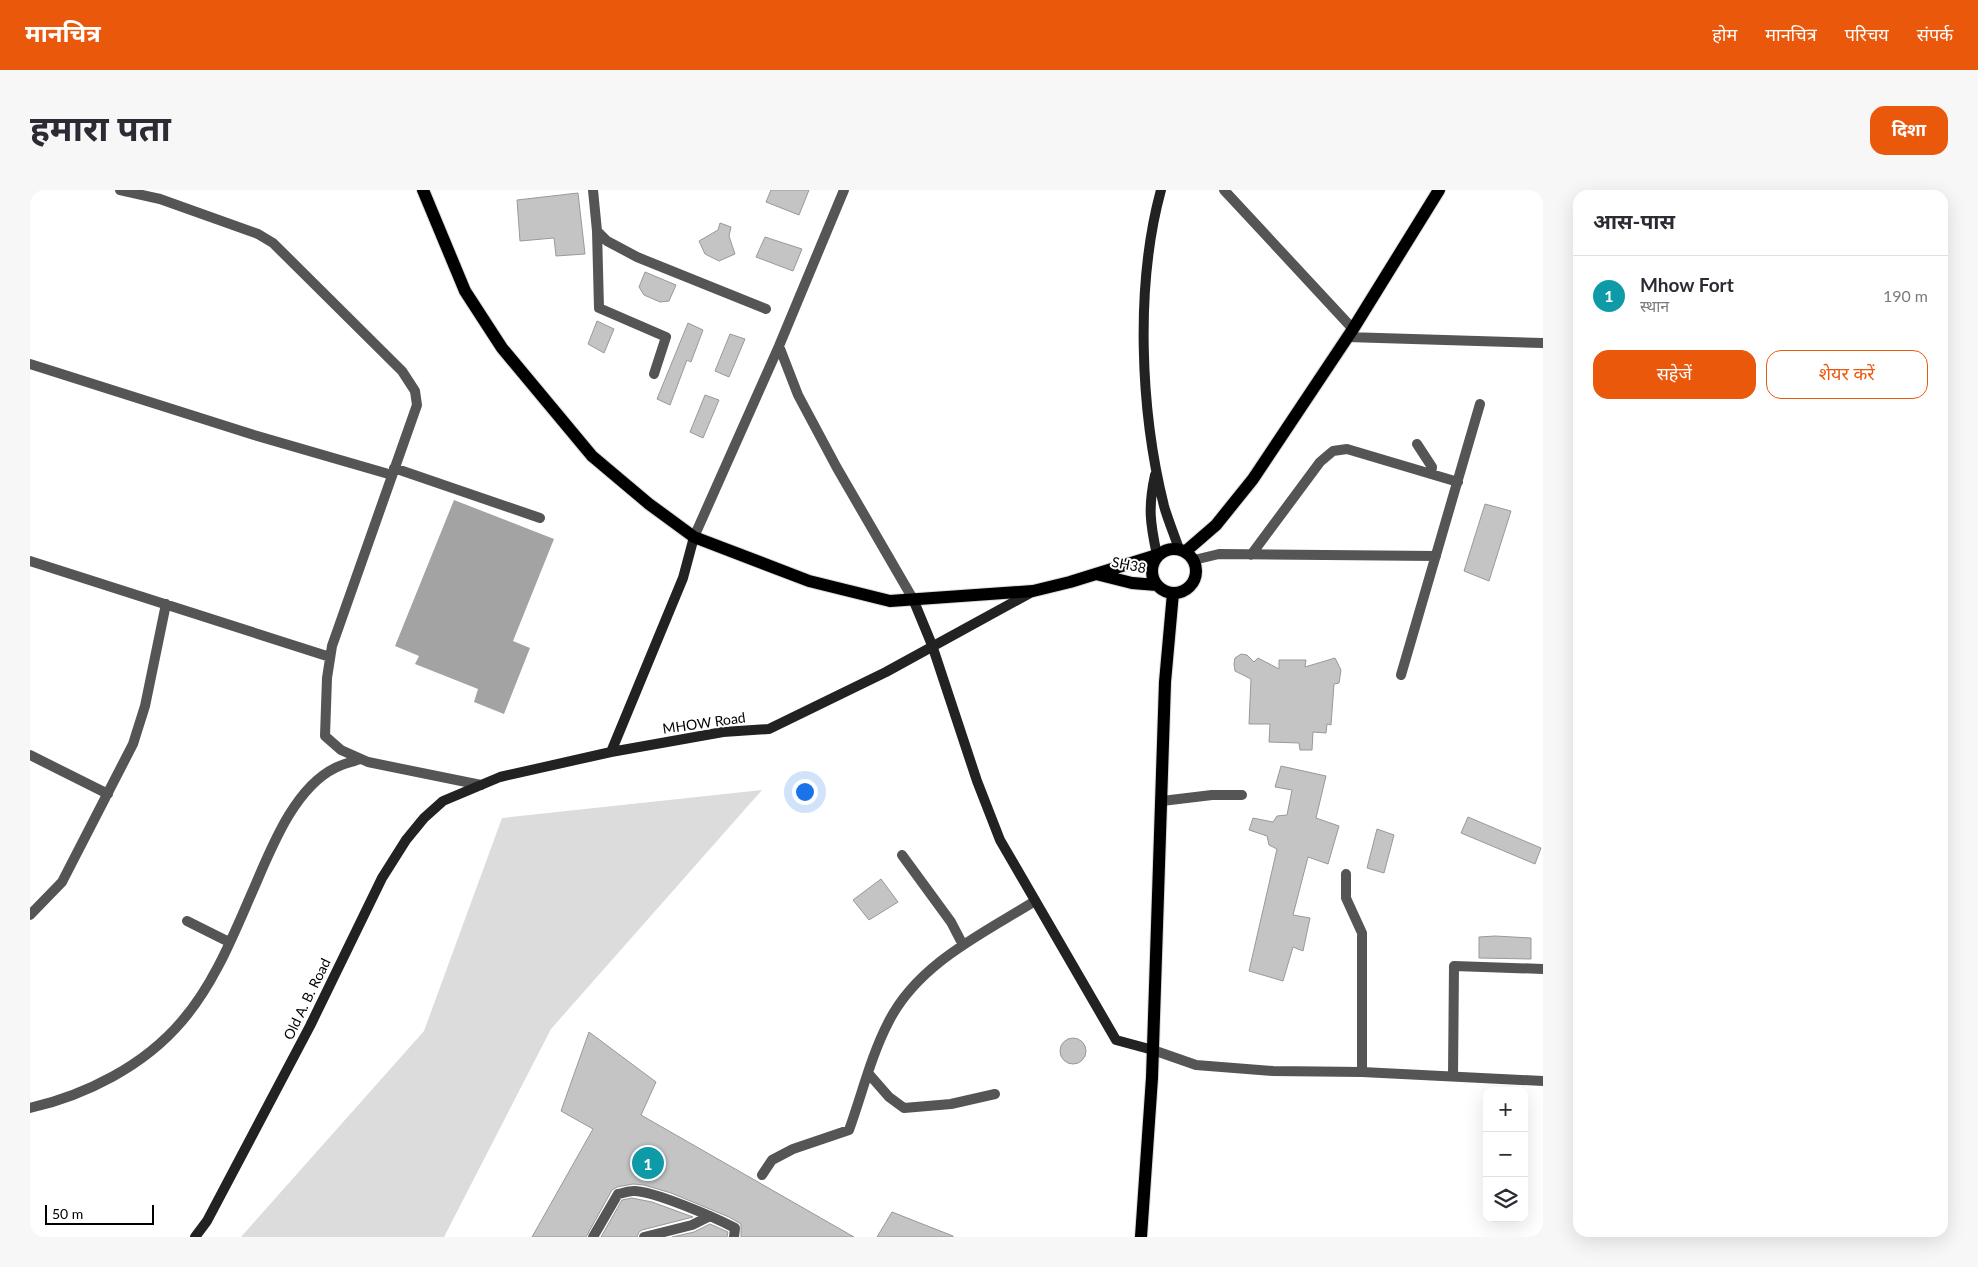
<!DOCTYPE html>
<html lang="hi">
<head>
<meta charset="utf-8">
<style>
  :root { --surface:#fff; --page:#f7f7f7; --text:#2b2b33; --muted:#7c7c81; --line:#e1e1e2; --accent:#ea580c }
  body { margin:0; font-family:Lato,"Noto Sans Devanagari",sans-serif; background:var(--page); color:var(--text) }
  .controls { position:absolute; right:15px; bottom:15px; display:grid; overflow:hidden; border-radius:10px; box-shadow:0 5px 20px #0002 }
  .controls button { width:45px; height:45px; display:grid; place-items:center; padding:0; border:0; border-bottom:1px solid var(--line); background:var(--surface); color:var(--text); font:25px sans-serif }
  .scale { position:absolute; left:15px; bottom:12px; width:109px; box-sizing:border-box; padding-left:5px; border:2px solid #000; border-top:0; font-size:14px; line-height:18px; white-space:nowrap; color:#000; -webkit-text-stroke:4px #fff; paint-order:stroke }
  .you { position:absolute; left:774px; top:601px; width:18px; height:18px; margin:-12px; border:4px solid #fff; border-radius:50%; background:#1a73e8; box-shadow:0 0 0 8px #1a73e833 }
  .badge { display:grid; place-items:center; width:32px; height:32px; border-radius:50%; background:var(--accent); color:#fff; font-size:16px; font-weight:700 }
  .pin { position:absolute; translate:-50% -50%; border:2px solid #fff; box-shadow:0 1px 5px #0006 }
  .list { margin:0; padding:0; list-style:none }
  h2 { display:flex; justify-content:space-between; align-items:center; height:65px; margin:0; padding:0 20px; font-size:21px }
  h2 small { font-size:16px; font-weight:400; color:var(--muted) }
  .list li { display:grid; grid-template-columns:32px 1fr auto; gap:15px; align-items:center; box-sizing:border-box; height:80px; padding:0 20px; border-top:1px solid var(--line) }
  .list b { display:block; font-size:19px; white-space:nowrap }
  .list p { margin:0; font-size:16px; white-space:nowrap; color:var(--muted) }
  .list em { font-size:16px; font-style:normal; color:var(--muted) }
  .actions { display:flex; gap:10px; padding:15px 20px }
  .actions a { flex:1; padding:11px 0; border:1px solid var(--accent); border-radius:15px; text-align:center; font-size:18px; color:var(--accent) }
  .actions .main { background:var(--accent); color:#fff }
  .icon { flex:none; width:28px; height:28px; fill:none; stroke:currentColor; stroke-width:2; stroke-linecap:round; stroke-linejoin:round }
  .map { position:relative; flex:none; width:1513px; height:1047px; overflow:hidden; border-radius:15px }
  header { display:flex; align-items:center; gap:30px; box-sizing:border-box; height:70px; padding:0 25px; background:var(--accent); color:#fff }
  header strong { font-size:24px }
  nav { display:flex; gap:28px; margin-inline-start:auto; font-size:18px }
  .intro { display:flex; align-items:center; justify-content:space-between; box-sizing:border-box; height:120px; padding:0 30px }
  h1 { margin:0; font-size:35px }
  .button { padding:12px 22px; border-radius:15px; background:var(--accent); color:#fff; font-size:18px; font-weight:700 }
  main { display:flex; gap:30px; padding:0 30px }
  aside { flex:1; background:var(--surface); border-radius:15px; box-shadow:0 5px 20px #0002 }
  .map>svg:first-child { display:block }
  .green { fill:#dcdcdc }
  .water { fill:#a3a3a3 }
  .building { fill:#c4c4c4; stroke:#999 }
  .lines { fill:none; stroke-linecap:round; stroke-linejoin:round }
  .primary-casing { stroke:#dbdbdb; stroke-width:14 }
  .street { stroke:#555; stroke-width:10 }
  .secondary { stroke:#222; stroke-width:10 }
  .primary { stroke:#000; stroke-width:12 }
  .labels { text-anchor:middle; stroke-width:4; stroke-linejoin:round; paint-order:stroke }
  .street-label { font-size:14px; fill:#000; stroke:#fff }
</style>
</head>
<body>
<header>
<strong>मानचित्र</strong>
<nav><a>होम</a><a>मानचित्र</a><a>परिचय</a><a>संपर्क</a></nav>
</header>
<div class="intro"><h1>हमारा पता</h1><a class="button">दिशा</a></div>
<main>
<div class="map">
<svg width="1513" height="1047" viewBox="0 0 1513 1047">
  <rect width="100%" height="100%" fill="#fff"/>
  <!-- green -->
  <path class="green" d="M732,600L521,839L414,1047H211L394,841L472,628Z"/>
  <!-- water -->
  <path class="water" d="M424,310L524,349L483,451L500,458L474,524L444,512L448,499L385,474L389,466L365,456Z"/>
  <!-- building -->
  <path class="building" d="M741,0H779L769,25L736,12Z
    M548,3L555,64L526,66L524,48L490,51L487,10Z
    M690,33L701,37L699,46L705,64L689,71L675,64L669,51L688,40Z
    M735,47L772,59L763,81L726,67Z
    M615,82L646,95L639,111L630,112L614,105L609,97Z
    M567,131L584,139L574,163L558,154Z
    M658,133L673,140L661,172L657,170L640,215L627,209Z
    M700,144L715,149L699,187L685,181Z
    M675,205L689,210L673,248L660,242Z
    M1455,314L1481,321L1459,391L1434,381Z
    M1211,464L1217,465L1224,472L1228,468L1249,479V470H1276L1275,477L1305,468L1311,480L1309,493L1304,494L1301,535L1297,534L1296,543L1283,542L1282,560H1270L1269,553L1239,552L1240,534H1219L1221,489L1205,481L1204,474L1205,468Z
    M1251,576L1296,586L1286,628L1309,636L1298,674L1278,667L1263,725L1280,728L1273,761L1263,757L1253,791L1219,781L1247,659L1239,655L1237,646L1219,640L1223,628L1243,632L1247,626L1257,625L1262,600L1245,597Z
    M1438,627L1511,658L1505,674L1431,643Z
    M1347,639L1364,645L1354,683L1337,678Z
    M851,689L868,712L839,730L823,710Z
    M1465,746L1501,748V769L1449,768V747Z
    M559,842L626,892L611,925L824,1047H711V1034L699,1027L641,1003L614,995L603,994L587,997L582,1000L556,1047H502L563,939L531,921Z
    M1030 861a13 13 0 1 1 26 0a13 13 0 1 1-26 0Z
    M602,1008L622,1012L663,1027L612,1040L609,1042L607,1047H571L592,1010Z
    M862,1022L923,1046V1047H847Z
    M680,1034L698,1042L697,1047H642L664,1042Z"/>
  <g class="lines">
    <!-- primary casing -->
    <g class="primary-casing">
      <path id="primary" d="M393,0L435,101L472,158L562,266L619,314L664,347L779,391L860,411L1003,401L1040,392L1127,365
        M1122 381a22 22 0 1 1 44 0a22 22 0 1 1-44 0Z
        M1156,361L1186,335L1223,289L1323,139L1409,0
        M1066,384L1102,393L1127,395
        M1111,1047L1122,888L1135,492L1143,403"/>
    </g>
    <!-- street -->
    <path class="street" d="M90,0L130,9L228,44L243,53L372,181L385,201L387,215L302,456L297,488L295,546L311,560L338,572L451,595
      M563,0L567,41L577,51L607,67L736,119
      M1194,0L1323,139
      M567,41L569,118L636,147L624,184
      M1317,147L1513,153
      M749,156L768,205L807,278L883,409
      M0,174L224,245L362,285
      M1387,254L1402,277L1401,284
      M364,278L510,328
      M664,347L749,156L814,0
      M1221,365L1290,272L1303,261L1317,259L1428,292
      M1164,370L1189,364L1406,366
      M0,371L300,467
      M1371,485L1450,214
      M0,565L78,604
      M1132,611L1182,605H1212
      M872,665L921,732L933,755
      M1316,684V708L1332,743V882
      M0,725L32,692L103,554L115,516L136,414
      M157,731L199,752
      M1123,860L1166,875L1243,881L1332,882L1513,891
      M838,883L859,907L874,918L921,914L965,904
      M1423,886L1424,776L1513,779
      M0,918C56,905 114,876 152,831C185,793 204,743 224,698C241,659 264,598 305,578C312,574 322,572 330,569
      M732,985L742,970L763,959L819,940C832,904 841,866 858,833C887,774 952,744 1005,711
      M563,1047L588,1004C593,1003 599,1001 603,1001C622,1000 686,1028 705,1038L704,1047
      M614,1047L662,1035L680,1026"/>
    <!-- secondary -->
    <path class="secondary" d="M1131,0C1105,95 1110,220 1134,316C1138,330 1144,344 1149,359
      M1125,285C1118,317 1120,333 1127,365
      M883,409L902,455L947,591L970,650L1086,850L1123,860
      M581,562L653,388L664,347
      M165,1047L177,1031L280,836L352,688L376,650L394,628L413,611L470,587L581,562L693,542L739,539L856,482L1000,403"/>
    <!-- primary -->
    <use href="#primary" class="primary"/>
  </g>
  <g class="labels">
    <!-- street labels -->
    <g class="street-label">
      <text transform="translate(1099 375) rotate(11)" y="5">SH38</text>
      <text transform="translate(674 533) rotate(-8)" y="5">MHOW Road</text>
      <text transform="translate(277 809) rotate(-64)" y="5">Old A. B. Road</text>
    </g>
  </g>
</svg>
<div class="controls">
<button>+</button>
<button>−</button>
<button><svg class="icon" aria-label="layers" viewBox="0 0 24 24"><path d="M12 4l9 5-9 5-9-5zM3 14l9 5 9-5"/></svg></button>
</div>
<div class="scale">50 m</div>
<div class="you"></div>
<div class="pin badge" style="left:618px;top:973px;background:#0f9aa8">1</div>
</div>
<aside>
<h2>आस-पास<small></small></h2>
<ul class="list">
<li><span class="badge" style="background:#0f9aa8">1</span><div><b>Mhow Fort</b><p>स्थान</p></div><em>190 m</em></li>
</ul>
<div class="actions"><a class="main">सहेजें</a><a>शेयर करें</a></div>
</aside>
</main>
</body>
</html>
